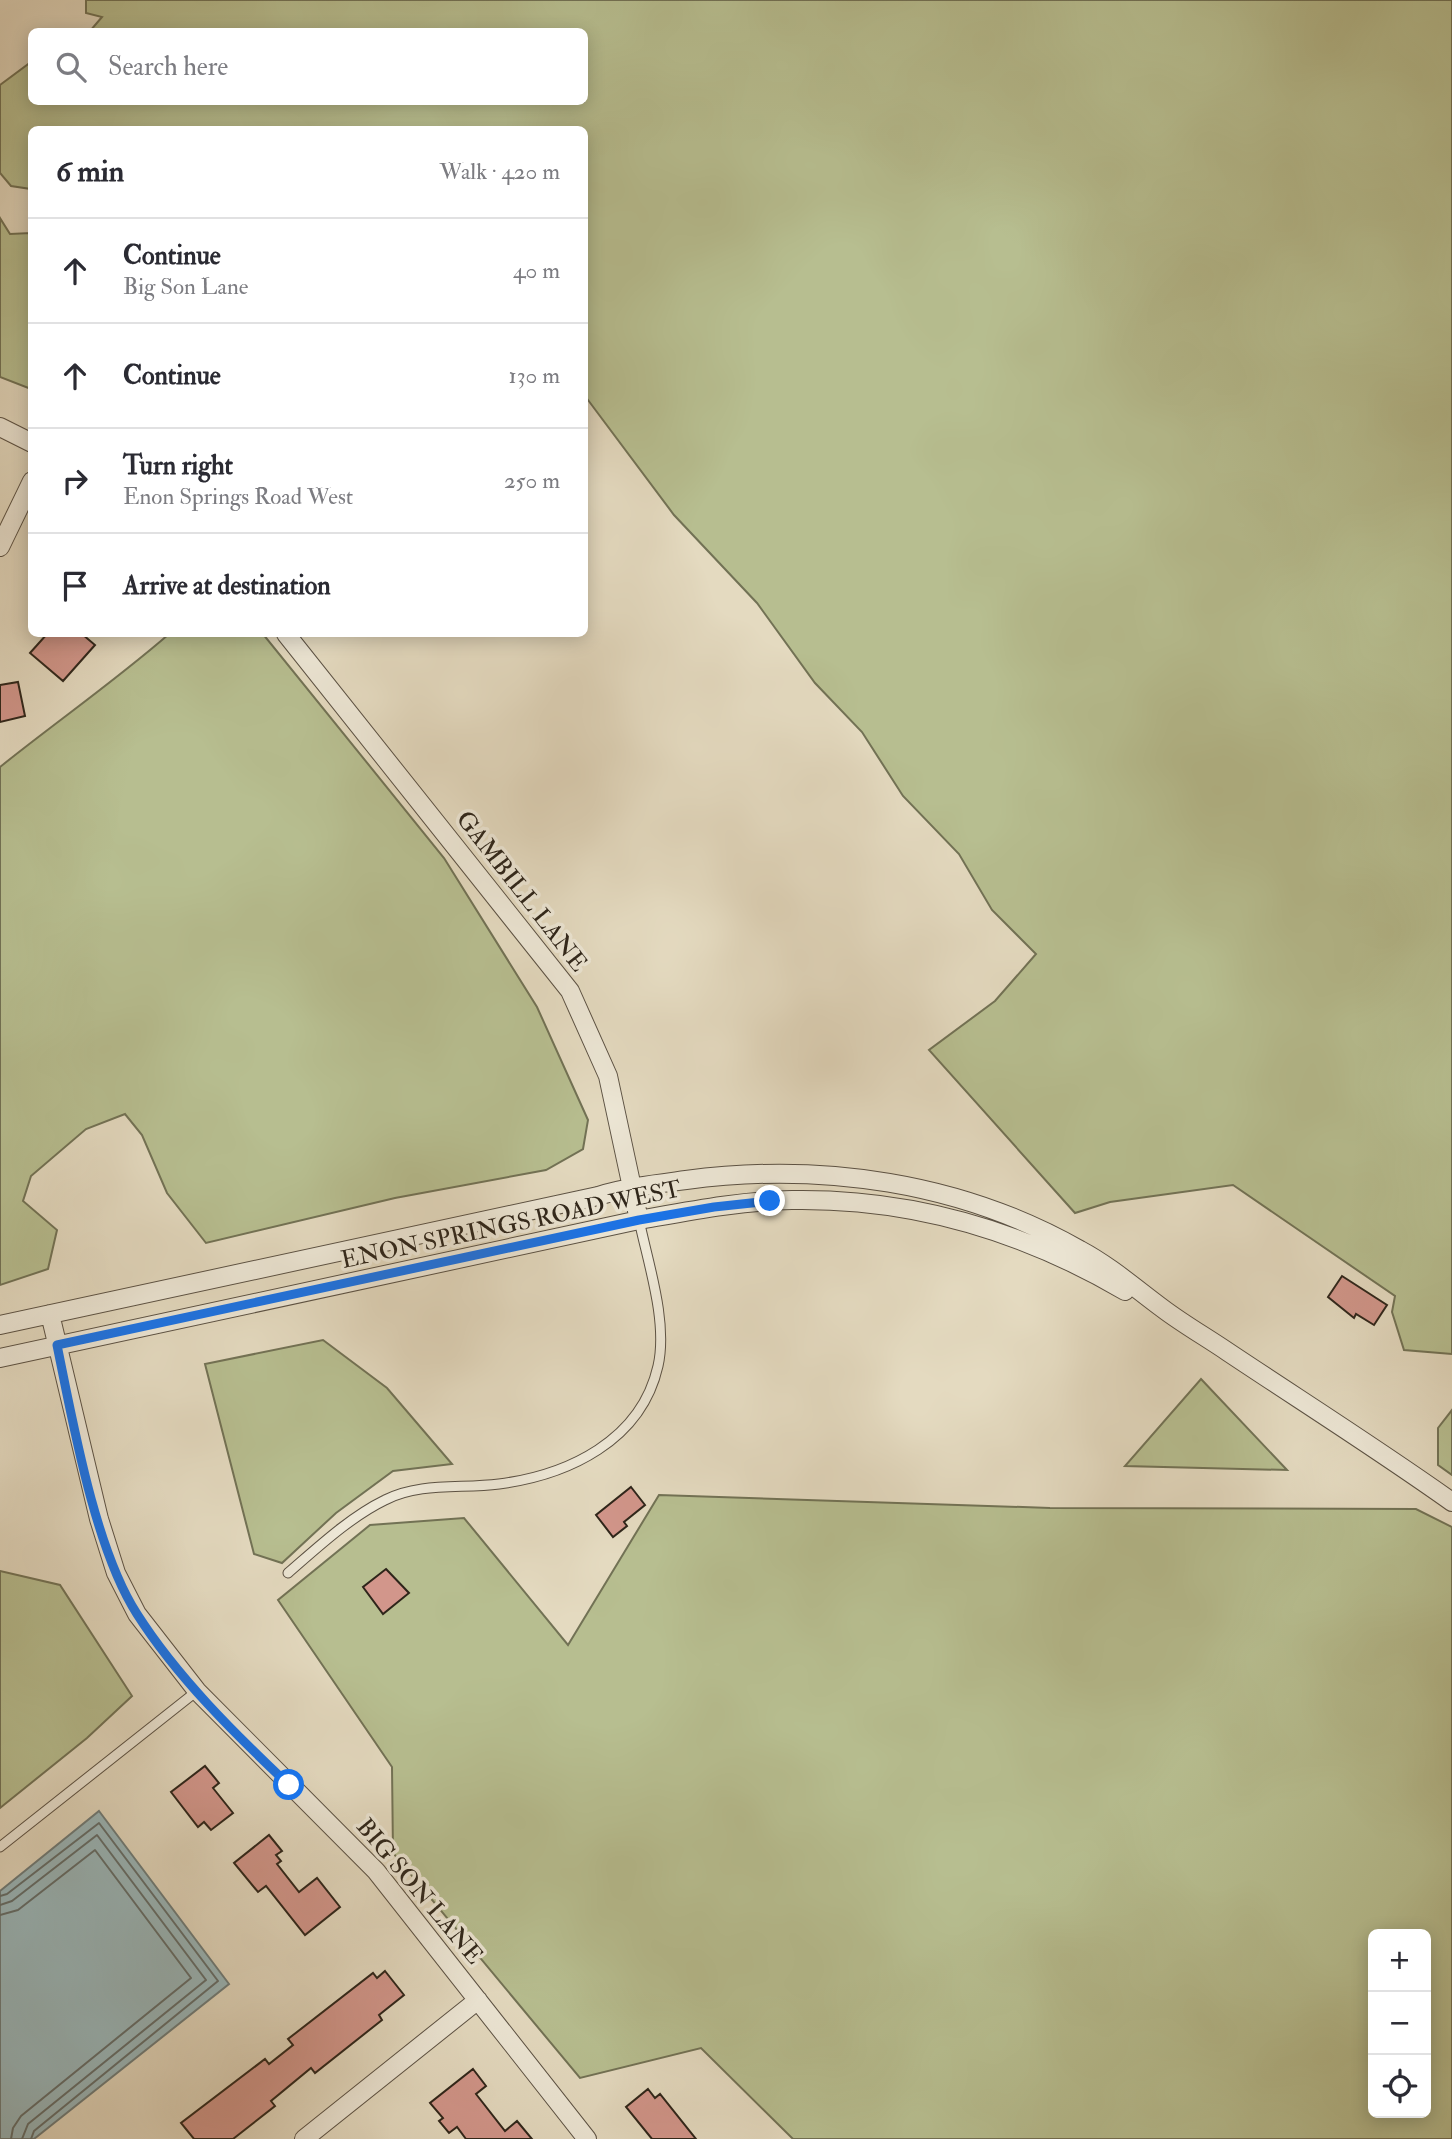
<!DOCTYPE html>
<html lang="en">
<head>
<meta charset="utf-8">
<style>
  :root { --surface:#fff; --page:#f7f7f7; --text:#2b2b33; --muted:#7c7c81; --line:#e1e1e2 }
  body { margin:0; font-family:"IM FELL Double Pica",serif; background:var(--page); color:var(--text) }
  .controls { position:absolute; right:21px; bottom:21px; display:grid; overflow:hidden; border-radius:10px; box-shadow:0 4px 18px #0003 }
  .controls button { width:63px; height:63px; display:grid; place-items:center; padding:0; border:0; border-bottom:2px solid var(--line); background:var(--surface); color:var(--text); font:35px sans-serif }
  .stop { position:absolute; width:21px; height:21px; margin:-16px; border:5px solid #1a73e8; border-radius:50%; background:#fff }
  .stop.end { background:#1a73e8; border-color:#fff; box-shadow:0 2px 7px #0008 }
  .list { margin:0; padding:0; list-style:none }
  h2 { display:flex; justify-content:space-between; align-items:center; height:91px; margin:0; padding:0 28px; font-size:30px }
  h2 small { font-size:23px; font-weight:400; color:var(--muted) }
  .list li { display:grid; grid-template-columns:46px 1fr auto; gap:21px; align-items:center; box-sizing:border-box; height:105px; padding:0 28px; border-top:2px solid var(--line) }
  .list b { display:block; font-size:26px; white-space:nowrap }
  .list p { margin:0; font-size:23px; white-space:nowrap; color:var(--muted) }
  .list em { font-size:23px; font-style:normal; color:var(--muted) }
  .icon { flex:none; width:38px; height:38px; fill:none; stroke:currentColor; stroke-width:2; stroke-linecap:round; stroke-linejoin:round }
  .map { position:relative; flex:none; width:1452px; height:2139px; overflow:hidden }
  .search { position:absolute; background:var(--surface); box-shadow:0 4px 18px #0003; left:28px; top:28px; width:560px; height:77px; display:flex; align-items:center; gap:18px; box-sizing:border-box; padding:0 24px; border-radius:10px; color:var(--muted); font-size:26px }
  .panel { position:absolute; background:var(--surface); box-shadow:0 4px 18px #0003; left:28px; top:126px; width:560px; height:511px; border-radius:10px }
  .map>svg:first-child { display:block }
  .green { fill:#b7be90; stroke:#727255; stroke-width:2; fill-rule:evenodd }
  .water { fill:#9ab8bc; stroke:#6f7d7b; stroke-width:2 }
  .lines { fill:none; stroke-linecap:round; stroke-linejoin:round }
  .shore { stroke:#646e6b; stroke-width:2 }
  .building { fill:#d2968b; stroke:#2e251a; stroke-width:2 }
  .lane-casing { stroke:#5c5244; stroke-width:11 }
  .street-casing { stroke:#5c5244; stroke-width:20 }
  .lane { stroke:#ede7d6; stroke-width:9 }
  .street { stroke:#ede7d6; stroke-width:18 }
  .route { stroke:#1a73e8; stroke-width:9 }
  .labels { text-anchor:middle; stroke-width:7; stroke-linejoin:round; paint-order:stroke }
  .street-label { font-size:24px; fill:#2e251a; stroke:#ede7d6 }
</style>
</head>
<body>
<div class="map">
<svg width="1452" height="2139" viewBox="0 0 1452 2139">
  <rect width="100%" height="100%" fill="#e4dac0"/>
  <filter id="stains"><feTurbulence type="fractalNoise" baseFrequency=".00286" numOctaves="4"/><feColorMatrix values="0 0 0 0 .2 0 0 0 0 .09 0 0 0 0 .02 0 0 0 .5 -.17"/></filter>
  <radialGradient id="worn" r=".72"><stop offset=".6" stop-color="#630" stop-opacity="0"/><stop offset="1" stop-color="#630" stop-opacity=".3"/></radialGradient>
  <!-- green -->
  <path class="green" d="M86,0H1452V1354L1404,1350L1392,1312L1395,1296L1233,1185L1110,1202L1075,1213L929,1050L995,1001L1036,954L992,910L959,854L903,796L862,732L815,683L757,603L674,515L585,396L584,130H32L31,189L11,186L0,173V85L31,62L32,102H584V32L90,31L102,17L86,13Z
    M0,218L10,234L31,233V389L0,377Z
    M169,634H263L444,858L537,1007L588,1120L583,1149L546,1170L395,1198L206,1243L167,1193L142,1135L125,1114L86,1129L31,1176L23,1201L57,1230L48,1269L0,1285V767C56,722 115,681 169,634Z
    M323,1340L387,1388L452,1464L393,1471L336,1513L282,1563L254,1554L205,1364Z
    M1201,1379L1287,1470L1125,1466Z
    M1452,1410V1475L1438,1465V1428Z
    M659,1495L1050,1508L1416,1509L1452,1527V2139H793L701,2048L580,2078L393,1853L392,1767L278,1600L370,1525L464,1518L568,1645ZM1373,1934H1426V2113H1373Z
    M0,1571L60,1585L132,1696L87,1738L0,1808Z"/>
  <!-- water -->
  <path class="water" d="M99,1811L229,1984L34,2139H0V1891Z"/>
  <g class="lines">
    <!-- shore -->
    <path class="shore" d="M0,1896L7,1894L99,1823L218,1981L34,2131L31,2139
      M0,1905L12,1901L97,1835L206,1980L28,2124L22,2139
      M0,1915L18,1910L95,1850L191,1978L21,2116L13,2128L11,2139"/>
  </g>
  <!-- building -->
  <path class="building" d="M47,634H82L95,645L63,681L30,653Z
    M18,682L25,716L0,722V685Z
    M1342,1276L1387,1305L1374,1325L1356,1314L1354,1318L1328,1297Z
    M631,1487L645,1505L624,1522L627,1526L613,1537L596,1515Z
    M386,1569L409,1593L383,1614L363,1587Z
    M205,1766L219,1783L213,1788L233,1813L211,1830L204,1822L198,1827L171,1792Z
    M269,1835L282,1851L276,1855L281,1861L277,1864L299,1892L317,1878L340,1907L305,1935L266,1886L258,1892L234,1863Z
    M385,1971L404,1995L379,2015L382,2020L315,2073L311,2068L271,2101L275,2106L233,2139H194L181,2123L265,2059L269,2064L293,2045L288,2039L373,1973L377,1978Z
    M473,2069L486,2086L476,2094L505,2131L517,2121L532,2139H466L457,2127L449,2133L439,2121L443,2118L430,2103Z
    M648,2089L655,2098L660,2094L696,2139H652L626,2107Z"/>
  <g class="lines">
    <!-- lane casing -->
    <g class="lane-casing">
      <path id="lane" d="M288,1573C317,1548 350,1517 385,1500C420,1482 461,1489 499,1484C568,1475 641,1441 658,1366C668,1322 648,1263 639,1220
        M0,1847L197,1691"/>
    </g>
    <!-- street casing -->
    <g class="street-casing">
      <path id="street" d="M0,427L32,443
        M0,547L32,481
        M286,634L570,991L608,1076L639,1220
        M50,1314L99,1519L116,1573L137,1614L197,1691L376,1871L587,2139
        M0,1325L598,1196C628,1187 656,1184 686,1180C821,1162 961,1182 1080,1250C1110,1266 1135,1288 1162,1308C1183,1324 1206,1337 1228,1352C1303,1402 1379,1450 1452,1502
        M0,1358L639,1220C690,1211 740,1201 792,1200C911,1198 1023,1231 1125,1291
        M304,2139L478,2000"/>
    </g>
    <!-- lane -->
    <use href="#lane" class="lane"/>
    <!-- street -->
    <use href="#street" class="street"/>
  </g>
  <g class="lines">
    <!-- route -->
    <path class="route" d="M289,1785C235,1734 177,1677 137,1614C95,1549 73,1423 57,1345L639,1220L714,1207L770,1201"/>
  </g>
  <g class="labels">
    <!-- street labels -->
    <g class="street-label">
      <text transform="translate(522 891) rotate(52)" y="8">GAMBILL LANE</text>
      <text transform="translate(511 1224) rotate(-12)" y="8">ENON SPRINGS ROAD WEST</text>
      <text transform="translate(420 1891) rotate(50)" y="8">BIG SON LANE</text>
    </g>
  </g>
  <rect width="100%" height="100%" filter="url(#stains)"/>
  <rect width="100%" height="100%" fill="url(#worn)"/>
</svg>
<div class="controls">
<button>+</button>
<button>−</button>
<button><svg class="icon" aria-label="locate" viewBox="0 0 24 24"><circle cx="12" cy="12" r="6"/><path d="M12 2v4M12 18v4M2 12h4M18 12h4"/></svg></button>
</div>
<div class="stop" style="left:289px;top:1785px"></div>
<div class="stop end" style="left:770px;top:1201px"></div>
<div class="search"><svg class="icon" aria-label="search" viewBox="0 0 24 24"><circle cx="10" cy="10" r="6"/><path d="M15 15l6 6"/></svg>Search here</div>
<section class="panel">
<h2>6 min<small>Walk · 420 m</small></h2>
<ul class="list">
<li><svg class="icon" aria-label="ahead" viewBox="0 0 24 24"><path d="M12 20V5M6 11l6-6 6 6"/></svg><div><b>Continue</b><p>Big Son Lane</p></div><em>40 m</em></li>
<li><svg class="icon" aria-label="ahead" viewBox="0 0 24 24"><path d="M12 20V5M6 11l6-6 6 6"/></svg><div><b>Continue</b></div><em>130 m</em></li>
<li><svg class="icon" aria-label="right" viewBox="0 0 24 24"><path d="M7 20v-9h11M14 6l5 5-5 5"/></svg><div><b>Turn right</b><p>Enon Springs Road West</p></div><em>250 m</em></li>
<li><svg class="icon" aria-label="arrive" viewBox="0 0 24 24"><path d="M6 21V4h12l-3 4 3 4H6"/></svg><div><b>Arrive at destination</b></div></li>
</ul>
</section>
</div>
</body>
</html>
